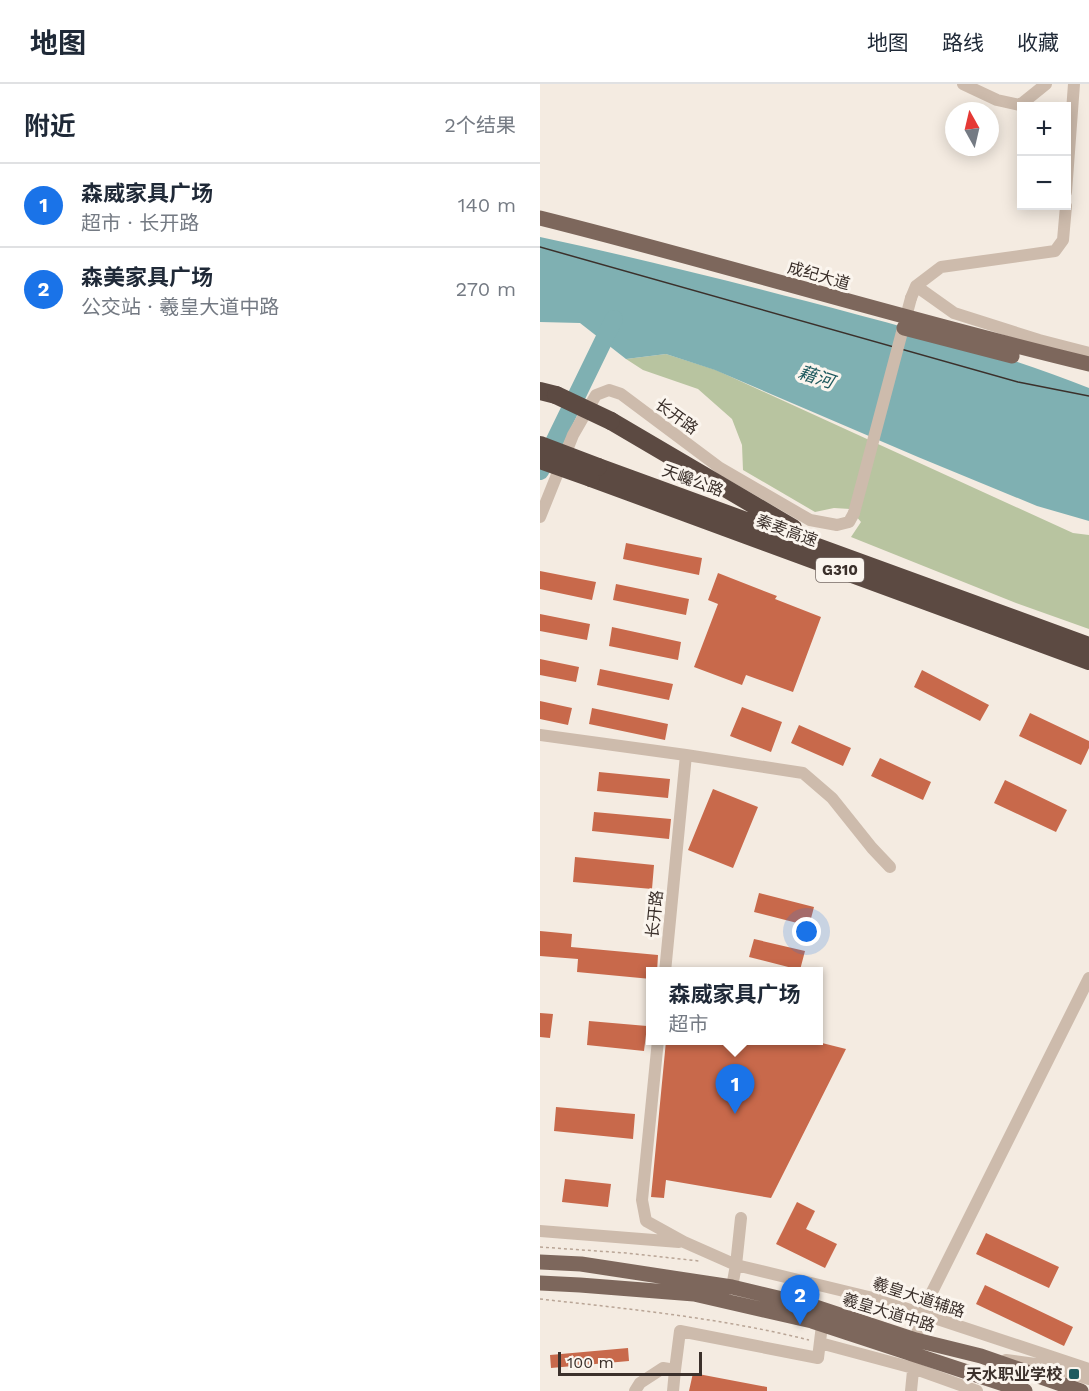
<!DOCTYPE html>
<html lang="zh">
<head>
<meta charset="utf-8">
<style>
  :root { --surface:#fff; --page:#f2f2f3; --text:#1f2937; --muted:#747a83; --line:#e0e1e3; --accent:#1a73e8 }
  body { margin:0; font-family:"Work Sans","Noto Sans SC",sans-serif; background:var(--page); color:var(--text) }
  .controls { position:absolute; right:18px; top:18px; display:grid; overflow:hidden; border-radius:0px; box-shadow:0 3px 15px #0003 }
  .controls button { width:54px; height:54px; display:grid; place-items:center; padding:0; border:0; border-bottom:2px solid var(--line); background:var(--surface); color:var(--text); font:30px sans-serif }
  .compass { position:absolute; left:405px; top:18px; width:54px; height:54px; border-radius:50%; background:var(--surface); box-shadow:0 3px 15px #0003; rotate:352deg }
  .scale { position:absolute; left:18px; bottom:15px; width:144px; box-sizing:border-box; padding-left:6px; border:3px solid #3b302b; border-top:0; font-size:16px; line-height:21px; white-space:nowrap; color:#3b302b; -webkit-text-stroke:4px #fbf5ee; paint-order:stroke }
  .you { position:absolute; left:267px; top:848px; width:21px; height:21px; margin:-15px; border:4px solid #fff; border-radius:50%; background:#1a73e8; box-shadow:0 0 0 9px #1a73e833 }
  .badge { display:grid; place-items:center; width:39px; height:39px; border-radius:50%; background:var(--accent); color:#fff; font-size:20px; font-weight:700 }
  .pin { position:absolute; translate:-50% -50px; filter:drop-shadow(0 2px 3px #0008) }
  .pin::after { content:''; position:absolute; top:32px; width:21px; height:18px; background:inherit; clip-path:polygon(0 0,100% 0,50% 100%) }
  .popup { position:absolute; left:106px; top:883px; width:177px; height:78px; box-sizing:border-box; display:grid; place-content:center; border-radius:0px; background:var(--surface); filter:drop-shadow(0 2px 4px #0005); font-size:20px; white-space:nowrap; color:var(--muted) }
  .popup b { font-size:22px; color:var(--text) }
  .popup::after { content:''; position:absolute; left:50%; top:100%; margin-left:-12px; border:12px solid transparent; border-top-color:var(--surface) }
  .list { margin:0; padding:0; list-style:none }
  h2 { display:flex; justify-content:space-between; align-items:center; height:78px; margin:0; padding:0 24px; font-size:26px }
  h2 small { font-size:20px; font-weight:400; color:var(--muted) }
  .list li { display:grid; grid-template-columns:39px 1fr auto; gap:18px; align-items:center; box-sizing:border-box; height:84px; padding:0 24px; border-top:2px solid var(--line) }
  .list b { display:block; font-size:22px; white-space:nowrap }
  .list p { margin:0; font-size:20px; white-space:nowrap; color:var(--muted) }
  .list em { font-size:20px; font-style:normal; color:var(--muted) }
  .map { position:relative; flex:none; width:549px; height:1307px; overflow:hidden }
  header { display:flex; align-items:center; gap:36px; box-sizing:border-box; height:84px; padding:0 30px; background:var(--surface); border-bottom:2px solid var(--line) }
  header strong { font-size:28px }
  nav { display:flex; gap:33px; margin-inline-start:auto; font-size:21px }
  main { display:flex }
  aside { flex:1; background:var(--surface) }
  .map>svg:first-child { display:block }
  .green { fill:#b8c4a0 }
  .water { fill:#7fb0b2 }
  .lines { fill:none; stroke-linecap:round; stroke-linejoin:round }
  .river { stroke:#7fb0b2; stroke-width:18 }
  .building { fill:#c8694b }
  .path { stroke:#b9a596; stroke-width:1.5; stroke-dasharray:3 3; stroke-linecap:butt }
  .minor { stroke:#cdbbac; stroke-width:12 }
  .major { stroke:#7d675c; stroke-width:15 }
  .highway { stroke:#5c4a42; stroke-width:18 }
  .tram { stroke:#3b302b; stroke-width:1.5 }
  .minor-bridge { stroke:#cdbbac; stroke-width:12 }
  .major-bridge { stroke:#7d675c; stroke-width:15 }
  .highway-bridge { stroke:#5c4a42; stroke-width:18 }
  .poi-dot { fill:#1f5a5e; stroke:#fbf5ee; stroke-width:2 }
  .labels { text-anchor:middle; stroke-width:6; stroke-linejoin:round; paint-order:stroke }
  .shield { fill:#fbf5ee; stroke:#756b66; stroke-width:1.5 }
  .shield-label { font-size:15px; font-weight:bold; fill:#3b302b }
  .street-label { font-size:16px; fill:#3b302b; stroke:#fbf5ee }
  .poi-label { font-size:16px; font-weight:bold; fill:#3b302b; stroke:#fbf5ee; text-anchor:end }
  .water-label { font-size:18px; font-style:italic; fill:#1f5a5e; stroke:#fbf5ee }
</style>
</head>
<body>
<header>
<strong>地图</strong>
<nav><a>地图</a><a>路线</a><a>收藏</a></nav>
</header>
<main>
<aside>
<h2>附近<small>2个结果</small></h2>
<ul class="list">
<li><span class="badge">1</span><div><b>森威家具广场</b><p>超市 · 长开路</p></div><em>140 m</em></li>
<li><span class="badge">2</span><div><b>森美家具广场</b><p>公交站 · 羲皇大道中路</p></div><em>270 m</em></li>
</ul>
</aside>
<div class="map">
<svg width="549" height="1307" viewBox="0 0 549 1307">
  <rect width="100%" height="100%" fill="#f4ebe1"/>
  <!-- green -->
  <path class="green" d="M126,270L176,286L533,449L549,451V545L476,519L311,453L321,438L310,425L294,424L275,428L203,386L202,361L192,335L158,305L103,286L86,275Z"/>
  <!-- water -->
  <path class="water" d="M0,153C89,172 177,194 266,217C362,242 457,268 549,304V437L497,422L378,373L175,286L126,270L86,275L40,239L0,238Z"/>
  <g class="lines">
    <!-- river -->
    <path class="river" d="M0,387L74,235"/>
  </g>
  <!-- building -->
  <path class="building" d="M86,459L162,474L159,491L83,475Z
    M0,487L56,498L52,516L0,505Z
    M178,489L237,512L235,515L281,533L253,608L206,591L202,601L154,583L178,520L168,516Z
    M76,500L149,515L146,531L73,516Z
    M0,530L50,540L47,556L0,547Z
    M72,543L141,558L138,576L69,562Z
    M0,575L39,583L36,598L0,591Z
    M60,585L133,600L129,616L57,601Z
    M382,586L449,621L440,637L374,603Z
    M0,617L32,624L28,641L0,635Z
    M202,623L242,638L231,668L190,652Z
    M52,624L128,640L125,656L49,640Z
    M490,629L549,657V664L541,681L479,652Z
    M259,641L311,664L303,682L251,659Z
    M340,674L391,698L383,716L331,692Z
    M59,688L130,695L128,714L57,707Z
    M465,696L527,726L516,748L454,719Z
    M173,705L218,723L193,784L148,766Z
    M54,728L131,735L129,755L52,747Z
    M35,773L114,781L112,805L33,798Z
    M219,809L274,823L269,842L214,828Z
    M0,847L32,850L31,863L118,871L117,888H111V895L37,888L38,875L0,872Z
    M214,855L265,867L260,886L209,873Z
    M0,929L13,930L10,954L0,953Z
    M49,937L107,942L104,967L47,961Z
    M126,957H274L306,965L231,1114L126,1096L124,1114L111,1113Z
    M16,1023L95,1030L93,1055L14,1047Z
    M25,1095L71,1100L68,1123L22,1118Z
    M257,1118L275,1127L266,1145L297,1160L285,1184L236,1160Z
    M446,1149L519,1183L509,1204L436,1170Z
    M445,1201L533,1243L524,1262L436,1220Z
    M88,1264L89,1277L11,1284L10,1271Z
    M153,1289L227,1303V1307H149Z"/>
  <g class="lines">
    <!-- path -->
    <path class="path" d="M0,1163L86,1169L159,1177
      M0,1215C90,1225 181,1234 269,1256"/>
    <!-- minor -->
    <path class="minor" d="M423,0L457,16L480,21L506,0
      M526,108L534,0
      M376,202L414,229L499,256L549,269
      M371,214L376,202L401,183L515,167L523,156L526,122
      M0,433L33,351L56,311L69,306L81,310L180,384L270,436L297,441L309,438L314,429
      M0,651L146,671L125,888
      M146,671L263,689L292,714L332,764L350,783
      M118,956L102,1116L106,1137L144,1158L196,1181L192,1203
      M201,1134L196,1181L337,1215L549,1285
      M0,1147L139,1158
      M280,1259L373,1284L437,1307
      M466,1276L510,1282L549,1295
      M95,1307L100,1299L123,1284L135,1286L140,1247L278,1274L283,1233
      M133,1307L135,1286
      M371,1307L376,1256L381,1230L549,894"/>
    <!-- major -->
    <path class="major" d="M0,1178L41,1180L192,1203L276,1223L376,1256L441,1272L541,1307
      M0,1199L40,1201L154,1210L272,1237L485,1307"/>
    <!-- highway -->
    <path class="highway" d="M0,307L16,311
      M71,337L253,444
      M58,383L549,562
      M51,394L549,577"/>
    <!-- tram -->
    <path class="tram" d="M0,163L478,298L549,312"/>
    <!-- minor-bridge -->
    <path class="minor-bridge" d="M314,429L371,214"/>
    <!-- major-bridge -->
    <path class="major-bridge" d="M0,134C184,180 365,236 549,280
      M364,244L472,272"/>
    <!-- highway-bridge -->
    <path class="highway-bridge" d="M16,311L71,337
      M0,361L58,383
      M0,376L51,394"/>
  </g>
  <!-- markers -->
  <rect class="poi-dot" x="528" y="1284" width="12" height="12" rx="3"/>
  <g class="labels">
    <!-- shield labels -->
    <rect class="shield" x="276" y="474" width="48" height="24" rx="4.5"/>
    <g class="shield-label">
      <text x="300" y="491">G310</text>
    </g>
    <!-- street labels -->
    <g class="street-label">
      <text transform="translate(279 191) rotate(16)" y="6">成纪大道</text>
      <text transform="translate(137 332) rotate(36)" y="6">长开路</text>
      <text transform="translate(153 396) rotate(20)" y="6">天巉公路</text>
      <text transform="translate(247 446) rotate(20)" y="6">秦麦高速</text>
      <text transform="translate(114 830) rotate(-84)" y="6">长开路</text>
      <text transform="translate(379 1213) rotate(18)" y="6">羲皇大道辅路</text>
      <text transform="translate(349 1228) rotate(17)" y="6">羲皇大道中路</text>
    </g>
    <!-- poi labels -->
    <g class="poi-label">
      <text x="522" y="1296">天水职业学校</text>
    </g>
    <!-- water labels -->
    <g class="water-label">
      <text transform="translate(276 293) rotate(18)" y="6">藉河</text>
    </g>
  </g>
</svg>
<div class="controls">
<button>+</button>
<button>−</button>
</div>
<svg class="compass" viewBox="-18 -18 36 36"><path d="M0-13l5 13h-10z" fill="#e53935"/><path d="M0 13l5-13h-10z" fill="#747a83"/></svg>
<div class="scale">100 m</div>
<div class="you"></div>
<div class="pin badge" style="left:195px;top:1030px">1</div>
<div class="popup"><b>森威家具广场</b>超市</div>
<div class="pin badge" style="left:260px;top:1241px">2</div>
</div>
</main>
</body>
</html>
